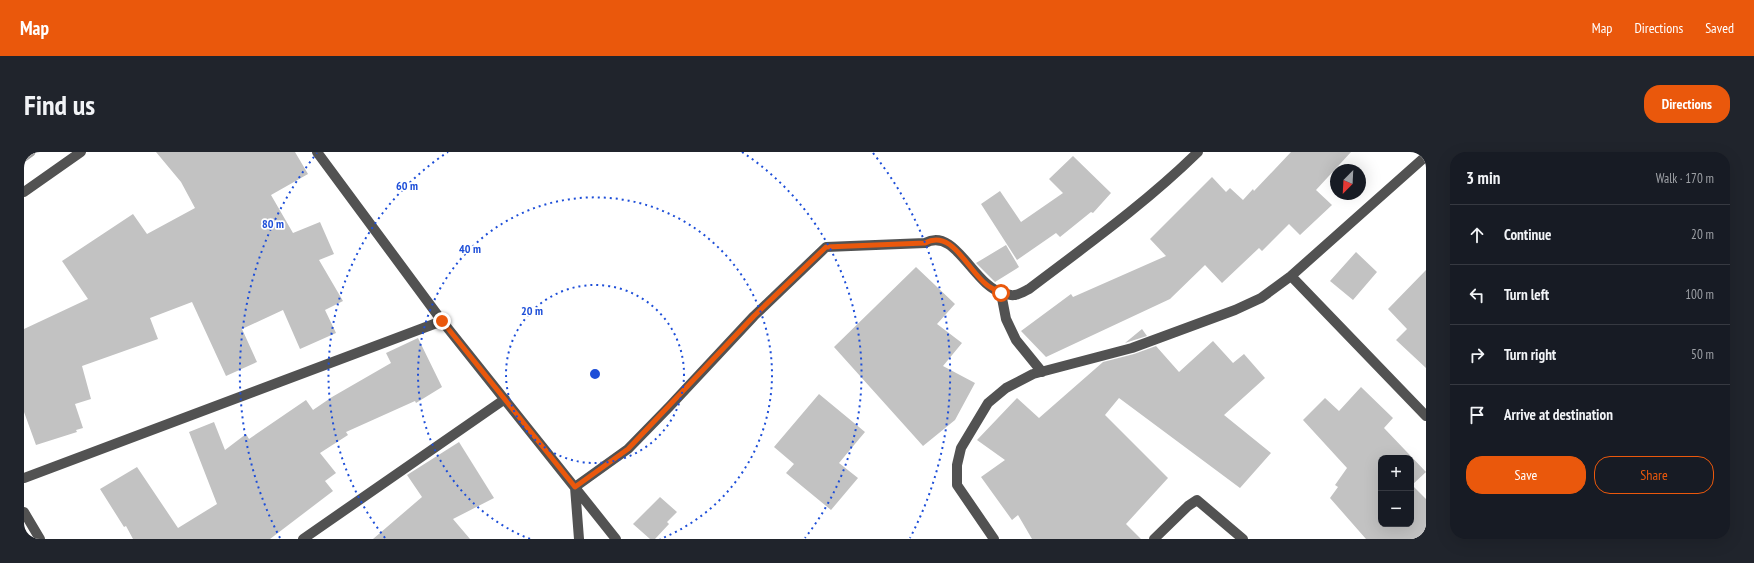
<!DOCTYPE html>
<html lang="en">
<head>
<meta charset="utf-8">
<style>
  :root { --surface:#171b24; --page:#20242c; --text:#f1f3f6; --muted:#9ea1a6; --line:#363941; --accent:#ea580c }
  body { margin:0; font-family:"PT Sans Narrow",sans-serif; background:var(--page); color:var(--text) }
  .controls { position:absolute; right:12px; bottom:12px; display:grid; overflow:hidden; border-radius:8px; box-shadow:0 4px 16px #0002 }
  .controls button { width:36px; height:36px; display:grid; place-items:center; padding:0; border:0; border-bottom:1px solid var(--line); background:var(--surface); color:var(--text); font:20px sans-serif }
  .compass { position:absolute; left:1306px; top:12px; width:36px; height:36px; border-radius:50%; background:var(--surface); box-shadow:0 4px 16px #0002; rotate:204deg }
  .stop { position:absolute; width:12px; height:12px; margin:-9px; border:3px solid #ea580c; border-radius:50%; background:#fff }
  .stop.end { background:#ea580c; border-color:#fff; box-shadow:0 1px 4px #0008 }
  .list { margin:0; padding:0; list-style:none }
  h2 { display:flex; justify-content:space-between; align-items:center; height:52px; margin:0; padding:0 16px; font-size:17px }
  h2 small { font-size:13px; font-weight:400; color:var(--muted) }
  .list li { display:grid; grid-template-columns:26px 1fr auto; gap:12px; align-items:center; box-sizing:border-box; height:60px; padding:0 16px; border-top:1px solid var(--line) }
  .list b { display:block; font-size:15px; white-space:nowrap }
  .list em { font-size:13px; font-style:normal; color:var(--muted) }
  .actions { display:flex; gap:8px; padding:12px 16px }
  .actions a { flex:1; padding:9px 0; border:1px solid var(--accent); border-radius:16px; text-align:center; font-size:14px; color:var(--accent) }
  .actions .main { background:var(--accent); color:#fff }
  .icon { flex:none; width:22px; height:22px; fill:none; stroke:currentColor; stroke-width:2; stroke-linecap:round; stroke-linejoin:round }
  .map { position:relative; flex:none; width:1402px; height:387px; overflow:hidden; border-radius:16px }
  header { display:flex; align-items:center; gap:24px; box-sizing:border-box; height:56px; padding:0 20px; background:var(--accent); color:#fff }
  header strong { font-size:19px }
  nav { display:flex; gap:22px; margin-inline-start:auto; font-size:14px }
  .intro { display:flex; align-items:center; justify-content:space-between; box-sizing:border-box; height:96px; padding:0 24px }
  h1 { margin:0; font-size:28px }
  .button { padding:10px 18px; border-radius:16px; background:var(--accent); color:#fff; font-size:14px; font-weight:700 }
  main { display:flex; gap:24px; padding:0 24px }
  aside { flex:1; background:var(--surface); border-radius:16px; box-shadow:0 4px 16px #0002 }
  .map>svg:first-child { display:block }
  .lines { fill:none; stroke-linecap:round; stroke-linejoin:round }
  .stream { stroke:#a0a0a0; stroke-width:9 }
  .building { fill:#c2c2c2; fill-rule:evenodd }
  .minor { stroke:#525252; stroke-width:10 }
  .route { stroke:#ea580c; stroke-width:5 }
  .ring { fill:none; stroke:#1d4ed8; stroke-width:2; stroke-dasharray:2 4 }
  .centre { fill:#1d4ed8; stroke:#fff; stroke-width:2 }
  .ring-label { font-size:12px; text-anchor:middle; font-weight:bold; fill:#1d4ed8; stroke:#fff; stroke-width:3.5; stroke-linejoin:round; paint-order:stroke }
</style>
</head>
<body>
<header>
<strong>Map</strong>
<nav><a>Map</a><a>Directions</a><a>Saved</a></nav>
</header>
<div class="intro"><h1>Find us</h1><a class="button">Directions</a></div>
<main>
<div class="map">
<svg width="1402" height="387" viewBox="0 0 1402 387">
  <rect width="100%" height="100%" fill="#fff"/>
  <g class="lines">
    <!-- stream -->
    <path class="stream" d="M0,5L7,0"/>
  </g>
  <!-- building -->
  <path class="building" d="M132,0H271L284,22L247,43L269,81L296,70L310,102L295,108L319,149L301,158L312,181L276,197L259,158L218,177L233,210L202,224L168,150L126,166L134,187L58,214L67,247L51,252L59,276L52,278L53,280L12,293L0,260V177L64,147L38,109L109,62L123,82L171,56L157,30Z
    M1267,0H1327L1292,38L1308,53L1276,83L1265,72L1238,99L1235,96L1198,131L1181,113L1146,147L1022,205L997,179L1047,142L1049,145L1142,104L1126,87L1188,25L1202,40L1206,36L1219,48L1229,37L1230,39Z
    M1049,4L1087,41L1069,61L1067,60L1036,85L1032,81L993,108L957,52L976,39L997,70L1039,41L1025,27Z
    M982,93L995,115L971,130L952,111Z
    M1332,100L1353,120L1329,148L1306,129Z
    M892,115L931,152L913,172L938,191L919,214L951,231L931,268L899,294L810,195Z
    M1402,118V216L1372,188L1383,177L1364,157Z
    M1118,177L1123,184L1101,191Z
    M394,186L418,235L392,251L391,249L322,280L324,283L296,301L312,321L301,329L309,339L246,387H109L102,374L100,375L76,337L113,315L154,376L193,352L165,280L190,270L201,298L222,282L225,287L282,248L289,258L308,245L367,211L362,201Z
    M1189,189L1209,211L1220,202L1241,226L1200,263L1247,301L1216,336L1095,246L1081,263L1144,326L1102,372L1117,387H1008L994,363L988,368L957,325L981,308L953,288L993,246L1015,266L1079,210L1110,202L1132,194L1155,220Z
    M1337,235L1369,266L1360,276L1402,320L1388,333L1402,347V387H1342L1306,346L1314,335L1311,333L1323,316L1279,268L1301,246L1315,259ZM1357,306H1387V372H1357Z
    M795,242L841,280L815,311L834,326L807,358L762,321L770,312L750,295Z
    M435,290L470,346L429,367L446,387H349L398,345L383,323Z
    M636,345L653,360L643,370L645,372L631,387H626L609,372Z"/>
  <g class="lines">
    <!-- minor -->
    <path class="minor" d="M293,0L418,169L592,387
      M0,40L57,0
      M1267,124L1402,264
      M977,141L982,167L992,188L1018,220
      M0,326L418,169
      M0,360L16,387
      M279,387L481,247
      M555,387L551,335L604,297L645,255L730,164L802,95L901,91C932,74 949,135 981,142C984,142 988,144 990,143C995,143 1001,139 1005,137C1063,93 1122,51 1174,0
      M970,387L933,333V313L937,296L964,251L982,236L1009,222L1108,196L1211,158L1237,146L1267,124L1402,4
      M1130,387L1164,354L1173,348L1219,387"/>
  </g>
  <g class="lines">
    <!-- route -->
    <path class="route" d="M418,169L551,335L604,297L730,164L802,95L901,91C928,76 944,119 963,133C967,136 972,138 977,141"/>
  </g>
  <!-- distance rings -->
  <g class="ring">
    <circle cx="571" cy="222" r="89"/>
    <path d="M506 387A177 177 0 1 1 636 387"/>
    <path d="M361 386A266 266 0 0 1 424 0M718 0A266 266 0 0 1 781 386"/>
    <path d="M256 386A355 355 0 0 1 293 1M849 1A355 355 0 0 1 886 386"/>
  </g>
  <circle cx="571" cy="222" r="6" class="centre"/>
  <g class="ring-label">
    <text x="383" y="38">60 m</text>
    <text x="249" y="76">80 m</text>
    <text x="446" y="101">40 m</text>
    <text x="508" y="163">20 m</text>
  </g>
</svg>
<div class="controls">
<button>+</button>
<button>−</button>
</div>
<svg class="compass" viewBox="-18 -18 36 36"><path d="M0-13l5 13h-10z" fill="#e53935"/><path d="M0 13l5-13h-10z" fill="#9ea1a6"/></svg>
<div class="stop" style="left:977px;top:141px"></div>
<div class="stop end" style="left:418px;top:169px"></div>
</div>
<aside>
<h2>3 min<small>Walk · 170 m</small></h2>
<ul class="list">
<li><svg class="icon" aria-label="ahead" viewBox="0 0 24 24"><path d="M12 20V5M6 11l6-6 6 6"/></svg><div><b>Continue</b></div><em>20 m</em></li>
<li><svg class="icon" aria-label="left" viewBox="0 0 24 24"><path d="M17 20v-9H6M10 6l-5 5 5 5"/></svg><div><b>Turn left</b></div><em>100 m</em></li>
<li><svg class="icon" aria-label="right" viewBox="0 0 24 24"><path d="M7 20v-9h11M14 6l5 5-5 5"/></svg><div><b>Turn right</b></div><em>50 m</em></li>
<li><svg class="icon" aria-label="arrive" viewBox="0 0 24 24"><path d="M6 21V4h12l-3 4 3 4H6"/></svg><div><b>Arrive at destination</b></div></li>
</ul>
<div class="actions"><a class="main">Save</a><a>Share</a></div>
</aside>
</main>
</body>
</html>
